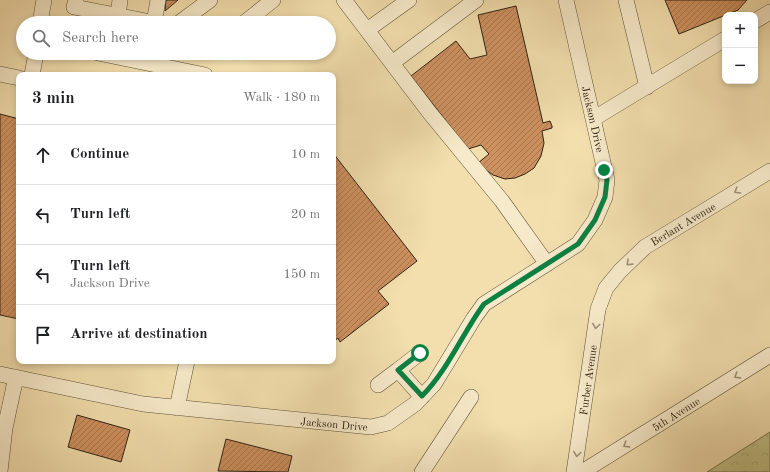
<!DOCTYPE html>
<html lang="en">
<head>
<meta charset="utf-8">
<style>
  :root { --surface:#fff; --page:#f2f2f2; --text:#202124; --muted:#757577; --line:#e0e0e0 }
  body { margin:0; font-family:"Old Standard TT",serif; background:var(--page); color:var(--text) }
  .controls { position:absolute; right:12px; top:12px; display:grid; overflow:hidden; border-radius:8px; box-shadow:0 2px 6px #0003 }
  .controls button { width:36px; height:36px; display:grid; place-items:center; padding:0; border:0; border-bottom:1px solid var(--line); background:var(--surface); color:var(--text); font:20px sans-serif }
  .stop { position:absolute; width:12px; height:12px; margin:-9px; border:3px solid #0b8043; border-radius:50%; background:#fff }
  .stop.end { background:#0b8043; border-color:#fff; box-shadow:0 1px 4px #0008 }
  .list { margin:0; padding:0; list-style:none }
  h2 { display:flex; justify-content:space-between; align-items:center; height:52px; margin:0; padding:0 16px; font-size:17px }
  h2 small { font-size:13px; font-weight:400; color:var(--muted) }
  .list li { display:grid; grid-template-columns:26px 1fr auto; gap:12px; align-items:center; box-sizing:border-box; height:60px; padding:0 16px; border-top:1px solid var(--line) }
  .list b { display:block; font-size:15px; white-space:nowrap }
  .list p { margin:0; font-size:13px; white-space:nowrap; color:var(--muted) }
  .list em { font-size:13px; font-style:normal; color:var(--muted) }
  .icon { flex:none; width:22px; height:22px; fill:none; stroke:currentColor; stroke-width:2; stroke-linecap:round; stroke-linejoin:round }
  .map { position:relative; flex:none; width:770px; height:472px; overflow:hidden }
  .search { position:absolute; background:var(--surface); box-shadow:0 2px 6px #0003; left:16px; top:16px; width:320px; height:44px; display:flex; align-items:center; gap:10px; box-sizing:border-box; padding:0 14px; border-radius:22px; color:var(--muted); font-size:15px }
  .panel { position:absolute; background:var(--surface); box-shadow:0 2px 6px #0003; left:16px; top:72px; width:320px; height:292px; border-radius:8px }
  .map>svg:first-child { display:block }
  .forest { fill:url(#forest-crowns); stroke:#77724c }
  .building { fill:url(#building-hatch); stroke:#2e2313 }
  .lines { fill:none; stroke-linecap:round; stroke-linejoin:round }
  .minor-casing { stroke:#5f523a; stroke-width:16 }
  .minor { stroke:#f7eaca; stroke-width:15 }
  .oneway { stroke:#9d9078 }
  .route { stroke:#0b8043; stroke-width:5 }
  .labels { text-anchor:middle; stroke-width:3; stroke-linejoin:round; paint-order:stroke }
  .street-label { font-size:11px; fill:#2e2313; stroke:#f7eaca }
</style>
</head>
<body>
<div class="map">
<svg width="770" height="472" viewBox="0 0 770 472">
  <defs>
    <pattern id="forest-crowns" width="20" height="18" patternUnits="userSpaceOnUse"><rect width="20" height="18" fill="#c0c086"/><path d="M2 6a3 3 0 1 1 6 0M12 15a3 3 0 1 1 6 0" fill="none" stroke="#a5a573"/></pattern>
    <pattern id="building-hatch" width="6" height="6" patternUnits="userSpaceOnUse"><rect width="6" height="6" fill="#ce9160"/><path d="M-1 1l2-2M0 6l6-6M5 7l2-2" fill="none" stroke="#a8764e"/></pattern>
  </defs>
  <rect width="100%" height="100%" fill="#f3dfae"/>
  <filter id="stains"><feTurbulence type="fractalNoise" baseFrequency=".005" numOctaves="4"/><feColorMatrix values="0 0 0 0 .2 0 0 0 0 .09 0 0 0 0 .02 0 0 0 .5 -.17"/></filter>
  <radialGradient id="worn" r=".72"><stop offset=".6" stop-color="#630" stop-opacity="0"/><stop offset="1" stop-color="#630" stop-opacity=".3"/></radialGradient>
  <!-- forest -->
  <path class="forest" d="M770,432V472H707Z"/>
  <!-- building -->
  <path class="building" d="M166,0H178L165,11Z
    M665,0H747L738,10L679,34Z
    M516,6L543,123L550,121L552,126V128L542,131L544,143L541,156L534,168L525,174L515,178L505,179L493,175L483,168L478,163L489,154L481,145L468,149L411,76L456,41L470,59L487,55L478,15Z
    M0,114L19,119V319L0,315Z
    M333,153L417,261L378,291L389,304L340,342L338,338L333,342Z
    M77,415L130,430L121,462L68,447Z
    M226,439L292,456L288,472L218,471Z"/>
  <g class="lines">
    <!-- minor casing -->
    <g class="minor-casing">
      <path id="minor" d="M76,0L74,7L156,23
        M344,0L429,112L502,201L547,264
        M626,0L647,87
        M118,16L120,0
        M755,21L770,12
        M40,23L44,0
        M154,23L158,0
        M179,23L210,0
        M244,23L273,0
        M367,30L409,0
        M98,53L205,75
        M392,63L476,0
        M0,74L19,78
        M32,75L36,53
        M593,119L725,39
        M420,353L398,370L422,397
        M0,374L143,404L371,427L388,423L415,404L434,384L474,318L484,304L578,244L595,220L605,197L607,180L566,0
        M378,385L398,370
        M177,408L187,361
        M0,427L5,428L0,471
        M5,428L16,377
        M422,472L471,397
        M574,472L598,309L606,288L620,271L645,247L770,171
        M582,472L770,355"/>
    </g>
    <!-- minor -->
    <use href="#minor" class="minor"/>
  </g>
  <!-- one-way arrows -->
  <defs><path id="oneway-chevron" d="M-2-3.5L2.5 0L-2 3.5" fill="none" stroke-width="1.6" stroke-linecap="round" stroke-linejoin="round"/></defs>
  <g class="oneway">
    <use href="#oneway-chevron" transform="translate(737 191) rotate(149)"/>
    <use href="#oneway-chevron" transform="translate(629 263) rotate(136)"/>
    <use href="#oneway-chevron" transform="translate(596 326) rotate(98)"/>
    <use href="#oneway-chevron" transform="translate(737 376) rotate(148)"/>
    <use href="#oneway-chevron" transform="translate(626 445) rotate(148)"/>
    <use href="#oneway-chevron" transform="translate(577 454) rotate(98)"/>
  </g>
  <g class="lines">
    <!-- route -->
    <path class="route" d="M420,353L398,370L422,396C448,370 462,334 484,304L578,244L595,220L605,197L607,180L604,170"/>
  </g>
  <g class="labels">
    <!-- street labels -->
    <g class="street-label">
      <text transform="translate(593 119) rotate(77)" y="4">Jackson Drive</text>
      <text transform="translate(683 224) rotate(-31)" y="4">Berlant Avenue</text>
      <text transform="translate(588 380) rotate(-82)" y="4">Furber Avenue</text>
      <text transform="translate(676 414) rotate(-32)" y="4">5th Avenue</text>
      <text transform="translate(334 424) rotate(5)" y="4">Jackson Drive</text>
    </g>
  </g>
  <rect width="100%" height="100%" filter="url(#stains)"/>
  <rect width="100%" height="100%" fill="url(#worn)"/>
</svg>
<div class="controls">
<button>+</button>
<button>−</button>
</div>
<div class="stop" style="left:420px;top:353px"></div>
<div class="stop end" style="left:604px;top:170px"></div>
<div class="search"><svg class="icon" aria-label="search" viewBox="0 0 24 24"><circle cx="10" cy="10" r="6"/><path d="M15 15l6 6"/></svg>Search here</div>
<section class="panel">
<h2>3 min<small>Walk · 180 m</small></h2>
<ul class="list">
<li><svg class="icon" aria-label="ahead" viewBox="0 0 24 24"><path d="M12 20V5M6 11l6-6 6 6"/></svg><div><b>Continue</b></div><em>10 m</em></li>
<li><svg class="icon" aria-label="left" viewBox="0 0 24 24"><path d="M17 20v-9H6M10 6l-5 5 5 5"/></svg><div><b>Turn left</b></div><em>20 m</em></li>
<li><svg class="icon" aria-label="left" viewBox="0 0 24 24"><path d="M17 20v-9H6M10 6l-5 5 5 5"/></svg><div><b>Turn left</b><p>Jackson Drive</p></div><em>150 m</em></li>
<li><svg class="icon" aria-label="arrive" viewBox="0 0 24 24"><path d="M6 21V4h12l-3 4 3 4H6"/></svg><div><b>Arrive at destination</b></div></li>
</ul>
</section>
</div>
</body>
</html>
